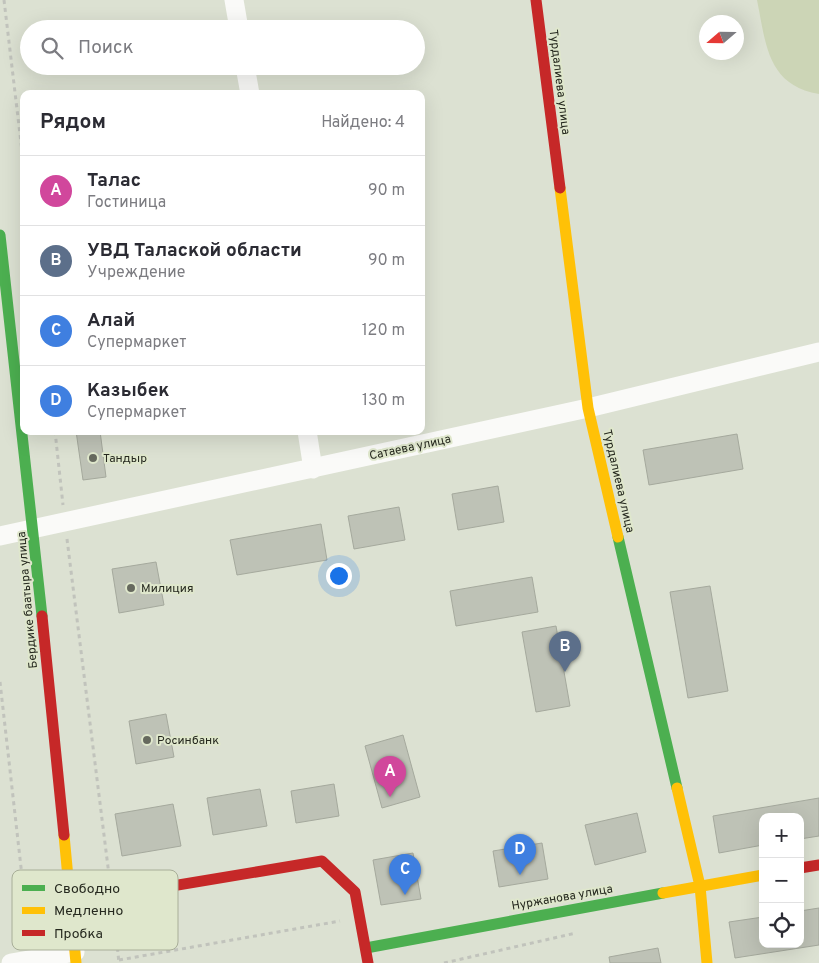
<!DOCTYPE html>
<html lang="ru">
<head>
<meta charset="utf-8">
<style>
  :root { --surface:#fff; --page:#f2f2f3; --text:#2b2b33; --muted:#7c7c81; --line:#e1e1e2; --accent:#2563eb }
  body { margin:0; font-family:Overpass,sans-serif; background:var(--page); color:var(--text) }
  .controls { position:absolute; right:15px; bottom:15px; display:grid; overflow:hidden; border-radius:10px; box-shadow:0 5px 20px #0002 }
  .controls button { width:45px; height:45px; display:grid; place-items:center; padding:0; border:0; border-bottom:1px solid var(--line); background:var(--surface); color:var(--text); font:25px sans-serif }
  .compass { position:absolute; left:699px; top:15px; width:45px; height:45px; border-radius:50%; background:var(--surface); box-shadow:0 5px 20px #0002; rotate:250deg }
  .you { position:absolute; left:338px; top:575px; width:18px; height:18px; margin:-12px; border:4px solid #fff; border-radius:50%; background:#1a73e8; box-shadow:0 0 0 8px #1a73e833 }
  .badge { display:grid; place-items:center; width:32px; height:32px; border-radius:50%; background:var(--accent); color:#fff; font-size:16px; font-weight:700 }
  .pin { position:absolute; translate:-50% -41px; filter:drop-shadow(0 1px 2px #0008) }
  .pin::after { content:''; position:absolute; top:26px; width:18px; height:15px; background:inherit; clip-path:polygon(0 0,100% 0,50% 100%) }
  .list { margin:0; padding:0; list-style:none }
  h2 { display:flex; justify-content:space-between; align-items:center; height:65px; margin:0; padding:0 20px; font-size:21px }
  h2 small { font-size:16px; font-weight:400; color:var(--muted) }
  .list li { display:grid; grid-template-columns:32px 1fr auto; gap:15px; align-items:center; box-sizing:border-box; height:70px; padding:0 20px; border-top:1px solid var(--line) }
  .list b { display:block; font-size:19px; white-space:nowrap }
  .list p { margin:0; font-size:16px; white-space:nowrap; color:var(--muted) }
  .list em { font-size:16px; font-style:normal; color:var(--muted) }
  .icon { flex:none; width:28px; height:28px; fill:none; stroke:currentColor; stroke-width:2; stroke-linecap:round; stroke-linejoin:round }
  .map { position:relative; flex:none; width:819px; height:963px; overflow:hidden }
  .search { position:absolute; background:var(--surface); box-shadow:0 5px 20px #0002; left:20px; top:20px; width:405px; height:55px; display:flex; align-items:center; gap:12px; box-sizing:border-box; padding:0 18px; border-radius:28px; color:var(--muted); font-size:19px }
  .panel { position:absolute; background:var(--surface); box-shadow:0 5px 20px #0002; left:20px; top:90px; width:405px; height:345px; border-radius:10px }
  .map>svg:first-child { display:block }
  .green { fill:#ccd5b6 }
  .building { fill:#bec2b6; stroke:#a5a99d }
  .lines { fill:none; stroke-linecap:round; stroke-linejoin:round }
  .path { stroke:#c1c3bc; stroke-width:3; stroke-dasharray:4 4; stroke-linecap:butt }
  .street { stroke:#fafaf8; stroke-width:19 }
  .fast { stroke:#4caf50; stroke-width:11 }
  .slow { stroke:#ffc107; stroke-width:11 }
  .jam { stroke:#c62828; stroke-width:11 }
  .poi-dot { fill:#66695e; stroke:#dfe7cc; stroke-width:2 }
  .labels { text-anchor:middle; stroke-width:4; stroke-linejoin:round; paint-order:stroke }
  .street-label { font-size:12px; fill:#26291f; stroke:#dfe7cc }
  .poi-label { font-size:12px; fill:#26291f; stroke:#dfe7cc; text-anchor:start }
  .key { fill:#dfe7cc; stroke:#a8ae98; stroke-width:1 }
  .key-label { font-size:14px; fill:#26291f }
</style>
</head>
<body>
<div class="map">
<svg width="819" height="963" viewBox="0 0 819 963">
  <rect width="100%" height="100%" fill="#dce1d2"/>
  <!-- green -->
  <path class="green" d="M757,0H819V94C767,85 766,44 757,0Z"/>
  <!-- building -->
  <path class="building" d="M76,431H100L106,477L83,480Z
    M737,434L743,469L649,485L643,450Z
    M498,486L504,522L458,530L452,494Z
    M399,507L405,540L354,549L348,516Z
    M321,524L327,560L237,575L230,540Z
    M156,562L164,605L119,613L112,569Z
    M532,577L538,612L456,626L450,591Z
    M710,586L728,691L688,698L670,592Z
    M556,626L570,706L536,712L522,632Z
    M166,714L174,757L136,764L129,721Z
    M403,735L420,797L382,808L365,746Z
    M334,784L339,816L296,823L291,791Z
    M260,789L267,826L213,835L207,798Z
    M819,798V836L800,839V817H763V845L719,853L713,816Z
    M173,804L181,846L122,856L115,814Z
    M637,813L646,852L595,865L585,825Z
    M542,843L548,879L499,887L493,851Z
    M413,853L421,899L381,905L373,860Z
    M819,908V945L735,958L729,922L763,917V944H800V911Z
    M658,948L661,963H610L609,957Z"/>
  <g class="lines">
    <!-- path -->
    <path class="path" d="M4,0L24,168
      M55,431L63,505
      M67,539L109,875
      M0,682L28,929L19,945
      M114,916L119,963
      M119,960L340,921
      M444,963L576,933"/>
    <!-- street -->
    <path class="street" d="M234,0L239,29
      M245,66L250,94
      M307,431L313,469
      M0,536L588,408L819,352
      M11,963L75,952"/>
    <!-- fast -->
    <path class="fast" d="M0,235L42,616
      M618,537L677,788
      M366,948L663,893"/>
    <!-- slow -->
    <path class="slow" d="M560,188L588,408L618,537
      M677,788L700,886L707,963
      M64,835L76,963
      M663,893L763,875"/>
    <!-- jam -->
    <path class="jam" d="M536,0L560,188
      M42,616L64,835
      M800,868L819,865
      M70,903L322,861L355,892L368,963"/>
  </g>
  <!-- markers -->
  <g class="poi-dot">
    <circle cx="93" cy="458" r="5"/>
    <circle cx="131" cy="588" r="5"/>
    <circle cx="147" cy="740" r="5"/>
  </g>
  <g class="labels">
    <!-- street labels -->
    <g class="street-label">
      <text transform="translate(560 82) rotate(83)" y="4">Турдалиева улица</text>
      <text transform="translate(410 447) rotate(-12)" y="4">Сатаева улица</text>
      <text transform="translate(619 481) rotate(77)" y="4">Турдалиева улица</text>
      <text transform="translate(27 600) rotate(-95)" y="4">Бердике баатыра улица</text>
      <text transform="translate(562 897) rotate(-10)" y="4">Нуржанова улица</text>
    </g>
    <!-- poi labels -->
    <g class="poi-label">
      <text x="103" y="462">Тандыр</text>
      <text x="141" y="592">Милиция</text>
      <text x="157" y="744">Росинбанк</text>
    </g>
  </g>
  <!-- legend -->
  <rect x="12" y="870" width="166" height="80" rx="8" class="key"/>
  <rect x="22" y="885" width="23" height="6" fill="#4caf50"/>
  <rect x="22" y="907" width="23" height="7" fill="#ffc107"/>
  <rect x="22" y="930" width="23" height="6" fill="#c62828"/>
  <g class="key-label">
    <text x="54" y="893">Свободно</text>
    <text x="54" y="915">Медленно</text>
    <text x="54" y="938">Пробка</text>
  </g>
</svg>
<div class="controls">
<button>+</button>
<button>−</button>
<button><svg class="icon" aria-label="locate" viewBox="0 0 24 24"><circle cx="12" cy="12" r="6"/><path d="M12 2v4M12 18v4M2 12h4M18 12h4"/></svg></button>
</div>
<svg class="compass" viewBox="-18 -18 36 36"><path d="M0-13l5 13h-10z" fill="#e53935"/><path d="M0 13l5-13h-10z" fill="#7c7c81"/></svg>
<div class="you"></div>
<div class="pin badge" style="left:390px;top:797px;background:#d1479c">A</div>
<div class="pin badge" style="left:565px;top:672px;background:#5c6f8a">B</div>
<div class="pin badge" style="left:405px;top:895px;background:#3f7fe0">C</div>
<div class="pin badge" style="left:520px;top:875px;background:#3f7fe0">D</div>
<div class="search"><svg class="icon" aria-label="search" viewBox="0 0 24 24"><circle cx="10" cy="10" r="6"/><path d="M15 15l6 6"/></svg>Поиск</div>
<section class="panel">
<h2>Рядом<small>Найдено: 4</small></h2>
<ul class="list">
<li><span class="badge" style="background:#d1479c">A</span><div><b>Талас</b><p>Гостиница</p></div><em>90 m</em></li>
<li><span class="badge" style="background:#5c6f8a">B</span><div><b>УВД Талаской области</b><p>Учреждение</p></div><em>90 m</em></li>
<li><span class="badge" style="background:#3f7fe0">C</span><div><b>Алай</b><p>Супермаркет</p></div><em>120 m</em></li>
<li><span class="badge" style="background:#3f7fe0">D</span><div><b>Казыбек</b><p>Супермаркет</p></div><em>130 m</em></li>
</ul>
</section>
</div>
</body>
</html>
